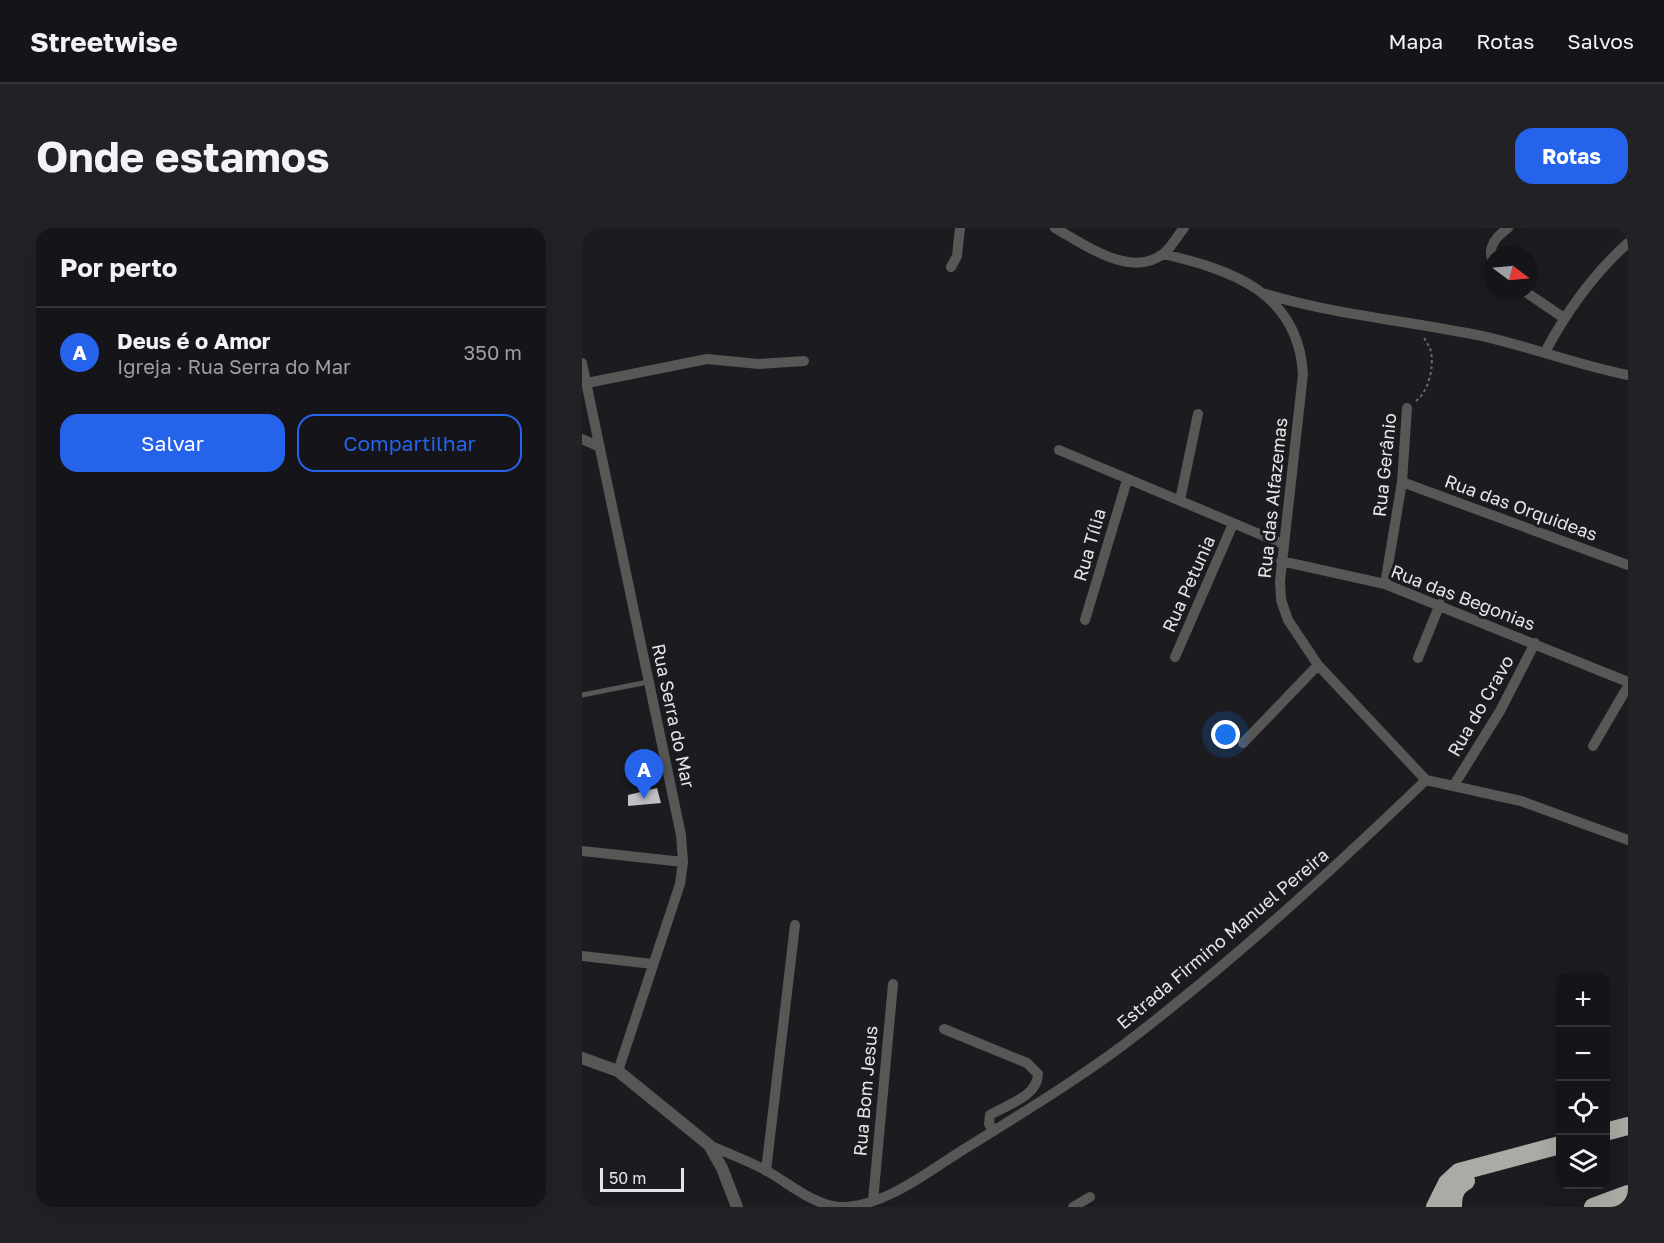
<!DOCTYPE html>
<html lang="pt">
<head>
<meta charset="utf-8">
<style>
  :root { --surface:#151418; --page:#222125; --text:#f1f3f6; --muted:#9d9ea2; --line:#343337; --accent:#2563eb }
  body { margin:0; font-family:"Golos Text",sans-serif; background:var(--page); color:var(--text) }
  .controls { position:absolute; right:18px; bottom:18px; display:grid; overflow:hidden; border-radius:12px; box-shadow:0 6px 24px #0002 }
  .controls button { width:54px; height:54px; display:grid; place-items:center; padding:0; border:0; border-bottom:2px solid var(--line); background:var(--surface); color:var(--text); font:30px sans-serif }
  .compass { position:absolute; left:902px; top:18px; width:54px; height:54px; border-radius:50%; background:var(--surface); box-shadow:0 6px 24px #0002; rotate:106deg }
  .scale { position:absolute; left:18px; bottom:15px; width:84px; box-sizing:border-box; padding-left:6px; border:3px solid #e5e5e8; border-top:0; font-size:16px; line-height:21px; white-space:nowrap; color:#e5e5e8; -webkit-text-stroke:4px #1c1b20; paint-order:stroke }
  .you { position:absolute; left:644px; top:507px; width:21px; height:21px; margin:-15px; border:4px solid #fff; border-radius:50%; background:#1a73e8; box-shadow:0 0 0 9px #1a73e833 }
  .badge { display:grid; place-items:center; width:39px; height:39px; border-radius:50%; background:var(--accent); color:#fff; font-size:20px; font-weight:700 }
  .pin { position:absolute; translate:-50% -50px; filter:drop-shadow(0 2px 3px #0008) }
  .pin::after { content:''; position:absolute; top:32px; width:21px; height:18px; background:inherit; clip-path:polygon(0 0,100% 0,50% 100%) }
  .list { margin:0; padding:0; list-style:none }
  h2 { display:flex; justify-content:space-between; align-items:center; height:78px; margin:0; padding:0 24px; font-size:26px }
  h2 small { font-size:20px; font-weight:400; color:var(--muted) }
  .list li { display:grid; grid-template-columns:39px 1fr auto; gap:18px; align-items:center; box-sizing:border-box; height:90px; padding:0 24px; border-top:2px solid var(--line) }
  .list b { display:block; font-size:22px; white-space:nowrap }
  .list p { margin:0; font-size:20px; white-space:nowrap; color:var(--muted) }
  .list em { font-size:20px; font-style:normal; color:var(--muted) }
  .actions { display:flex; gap:12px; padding:18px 24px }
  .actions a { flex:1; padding:14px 0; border:2px solid var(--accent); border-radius:18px; text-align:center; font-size:21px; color:var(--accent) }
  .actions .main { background:var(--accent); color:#fff }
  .icon { flex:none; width:33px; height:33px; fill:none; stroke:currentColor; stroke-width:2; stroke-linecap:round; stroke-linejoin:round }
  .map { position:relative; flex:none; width:1046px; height:979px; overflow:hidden; border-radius:18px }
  header { display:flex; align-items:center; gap:36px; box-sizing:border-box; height:84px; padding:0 30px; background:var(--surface); border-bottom:2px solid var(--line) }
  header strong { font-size:28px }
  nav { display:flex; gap:33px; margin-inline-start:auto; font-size:21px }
  .intro { display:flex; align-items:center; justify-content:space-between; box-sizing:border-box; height:144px; padding:0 36px }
  h1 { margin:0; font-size:42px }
  .button { padding:15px 27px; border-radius:18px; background:var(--accent); color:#fff; font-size:21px; font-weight:700 }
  main { display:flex; gap:36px; padding:0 36px }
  aside { flex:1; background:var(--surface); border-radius:18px; box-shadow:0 6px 24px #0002 }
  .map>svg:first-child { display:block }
  .building { fill:#c1c0c6 }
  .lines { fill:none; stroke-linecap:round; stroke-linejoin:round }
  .path { stroke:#6a6a6e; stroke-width:2; stroke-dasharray:3 3; stroke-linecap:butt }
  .service { stroke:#575755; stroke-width:5 }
  .minor { stroke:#575755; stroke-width:10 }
  .tertiary { stroke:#575755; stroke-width:12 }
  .motorway { stroke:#abaaa4; stroke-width:18 }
  .labels { text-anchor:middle; stroke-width:6; stroke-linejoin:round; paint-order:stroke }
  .street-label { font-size:18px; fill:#e5e5e8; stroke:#1c1b20 }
</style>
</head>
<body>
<header>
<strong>Streetwise</strong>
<nav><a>Mapa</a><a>Rotas</a><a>Salvos</a></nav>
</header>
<div class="intro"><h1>Onde estamos</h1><a class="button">Rotas</a></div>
<main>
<aside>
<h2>Por perto<small></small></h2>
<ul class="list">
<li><span class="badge">A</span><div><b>Deus é o Amor</b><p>Igreja · Rua Serra do Mar</p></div><em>350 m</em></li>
</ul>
<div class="actions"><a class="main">Salvar</a><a>Compartilhar</a></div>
</aside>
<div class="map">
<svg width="1046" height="979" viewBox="0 0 1046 979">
  <rect width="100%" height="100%" fill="#1c1b20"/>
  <!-- building -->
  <path class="building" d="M75,560L79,575L46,578V567Z"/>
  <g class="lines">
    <!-- path -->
    <path class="path" d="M834,173C847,163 852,139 849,124C848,118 843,113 841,107"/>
    <!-- service -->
    <path class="service" d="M0,467L66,454"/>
    <!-- minor -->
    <path class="minor" d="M473,0C502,16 548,51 581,26C589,20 595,8 602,0
      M581,26C650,42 716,64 721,146L698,353L699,372L706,392L736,437L844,552L939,573L1046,612
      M911,33C904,19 915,8 926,0
      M369,39L375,28L378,0
      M942,63L982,90
      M684,66C754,87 828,93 900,108C949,119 996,137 1046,147
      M963,124C985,83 1011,46 1046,15
      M0,135L99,607L101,634L98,656L36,843
      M5,155L125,131L177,136L222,133
      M0,211L18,219
      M477,222L701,316
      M820,254L1046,337
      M598,272L616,186
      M699,333L803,356L1046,454
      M803,356L820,254L825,180
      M503,392L545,252
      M593,429L651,296
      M836,430L858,376
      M661,515L736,437
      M1011,518L1046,458
      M872,557L918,483L953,415
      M0,623L101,634
      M0,728L71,736
      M362,801L445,835L456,846C456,868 424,877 408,887L407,896L412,903
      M127,917C147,926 167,933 185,943C208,956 231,977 258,979C304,979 348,942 384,920C437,887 490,855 540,818C648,736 747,645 844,552
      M184,943L213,697
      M291,973L311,756
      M491,979L508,969"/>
    <!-- tertiary -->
    <path class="tertiary" d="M0,830L36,843L127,917L140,940L155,979"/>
    <!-- motorway -->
    <path class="motorway" d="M1023,904L1046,898
      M853,979L865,955L877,944L978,917
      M871,979C871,967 873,959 884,953
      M1011,979L1046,966"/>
  </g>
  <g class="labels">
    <!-- street labels -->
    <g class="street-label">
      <text transform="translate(803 237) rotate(-84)" y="6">Rua Gerânio</text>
      <text transform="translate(691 270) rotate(-84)" y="6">Rua das Alfazemas</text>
      <text transform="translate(939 280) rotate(20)" y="6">Rua das Orquideas</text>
      <text transform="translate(508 317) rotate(-74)" y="6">Rua Tília</text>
      <text transform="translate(607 356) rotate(-66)" y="6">Rua Petunia</text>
      <text transform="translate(881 370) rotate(21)" y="6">Rua das Begonias</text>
      <text transform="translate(899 478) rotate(-60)" y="6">Rua do Cravo</text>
      <text transform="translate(91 488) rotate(78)" y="6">Rua Serra do Mar</text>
      <text transform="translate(641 711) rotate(-40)" y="6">Estrada Firmino Manuel Pereira</text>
      <text transform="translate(284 863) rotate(-85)" y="6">Rua Bom Jesus</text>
    </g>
  </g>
</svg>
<div class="controls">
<button>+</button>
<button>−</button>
<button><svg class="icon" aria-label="locate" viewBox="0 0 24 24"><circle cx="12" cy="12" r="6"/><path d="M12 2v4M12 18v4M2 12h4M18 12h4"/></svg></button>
<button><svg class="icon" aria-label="layers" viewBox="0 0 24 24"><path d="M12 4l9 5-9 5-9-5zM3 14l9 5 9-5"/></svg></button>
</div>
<svg class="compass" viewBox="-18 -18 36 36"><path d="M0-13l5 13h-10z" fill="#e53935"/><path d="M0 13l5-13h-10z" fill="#9d9ea2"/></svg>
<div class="scale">50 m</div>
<div class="you"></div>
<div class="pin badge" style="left:62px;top:571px">A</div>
</div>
</main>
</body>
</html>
